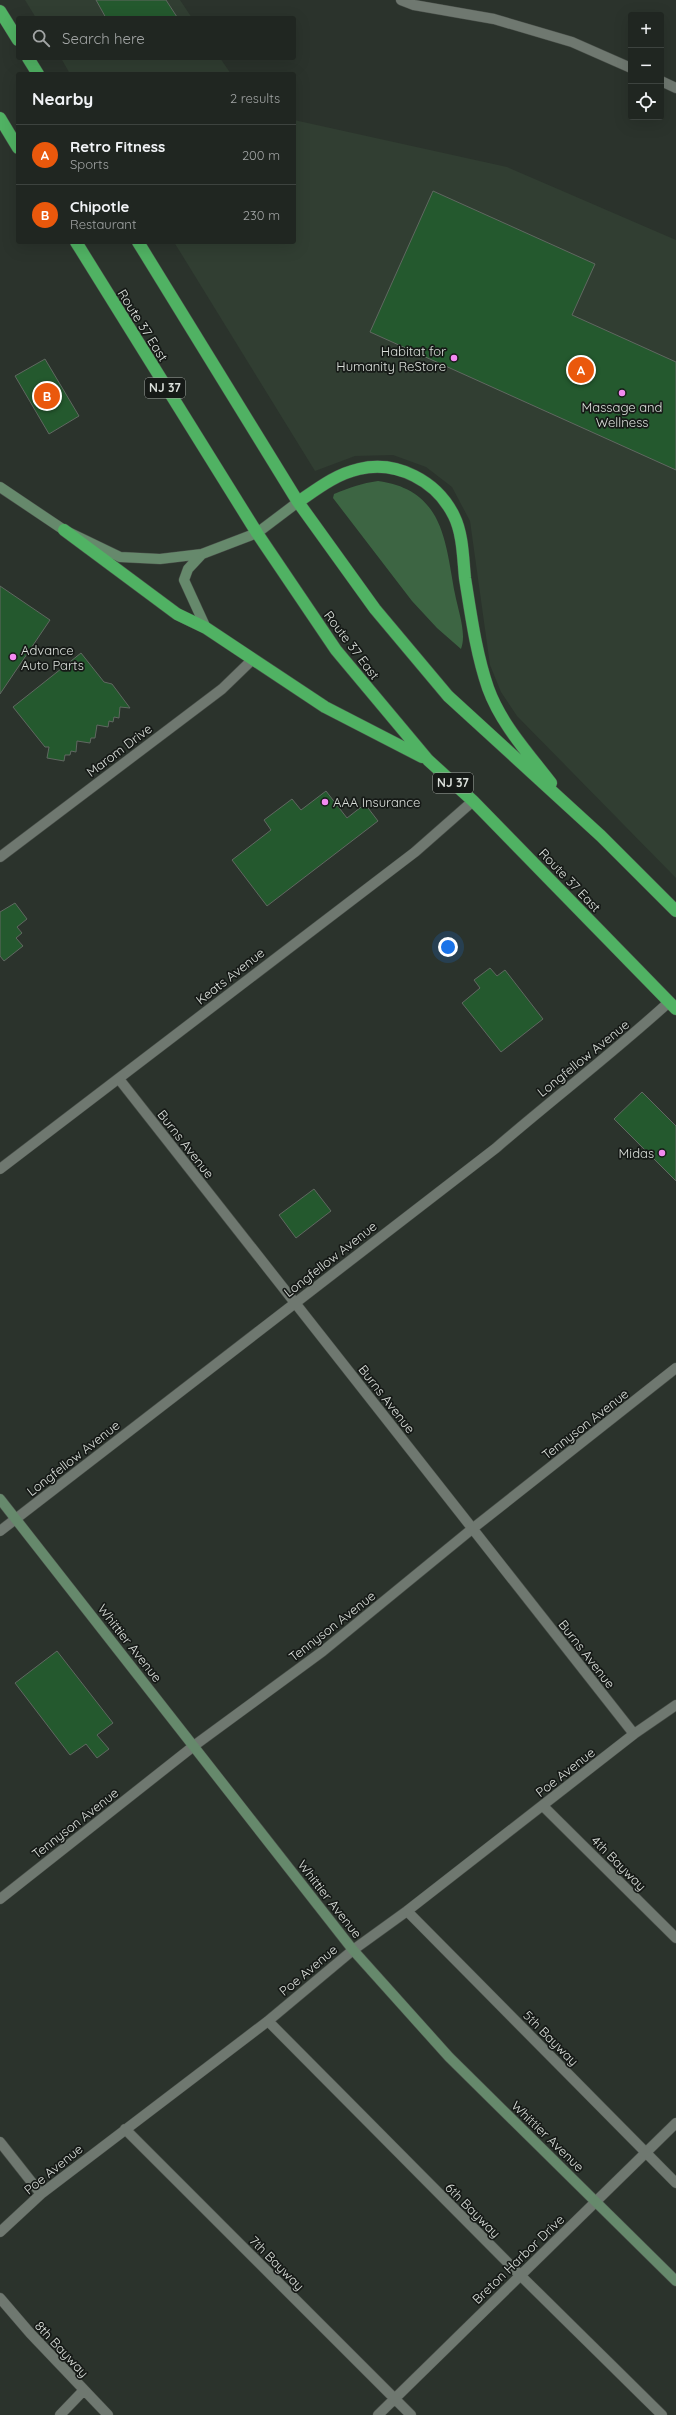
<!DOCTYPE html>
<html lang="en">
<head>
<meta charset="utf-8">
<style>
  :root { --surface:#202621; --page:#2d322e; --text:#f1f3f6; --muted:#a2a5a5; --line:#3d433f; --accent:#ea580c }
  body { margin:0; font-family:Quicksand,sans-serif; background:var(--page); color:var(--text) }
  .controls { position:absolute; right:12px; top:12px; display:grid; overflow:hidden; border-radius:4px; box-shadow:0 4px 16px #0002 }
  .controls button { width:36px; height:36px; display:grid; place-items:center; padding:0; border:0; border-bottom:1px solid var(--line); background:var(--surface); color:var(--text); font:20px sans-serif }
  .you { position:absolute; left:448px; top:947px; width:14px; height:14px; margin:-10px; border:3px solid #fff; border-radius:50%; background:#1a73e8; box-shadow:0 0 0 6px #1a73e833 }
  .badge { display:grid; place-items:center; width:26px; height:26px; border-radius:50%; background:var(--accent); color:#fff; font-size:13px; font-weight:700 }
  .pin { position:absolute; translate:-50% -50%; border:2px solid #fff; box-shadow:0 1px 4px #0006 }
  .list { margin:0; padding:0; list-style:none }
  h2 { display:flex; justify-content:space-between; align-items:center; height:52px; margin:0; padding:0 16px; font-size:17px }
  h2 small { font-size:13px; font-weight:400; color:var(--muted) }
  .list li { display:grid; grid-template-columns:26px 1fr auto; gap:12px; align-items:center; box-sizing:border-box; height:60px; padding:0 16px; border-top:1px solid var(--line) }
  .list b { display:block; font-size:15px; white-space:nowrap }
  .list p { margin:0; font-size:13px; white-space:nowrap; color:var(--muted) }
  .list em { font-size:13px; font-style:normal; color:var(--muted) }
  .icon { flex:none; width:22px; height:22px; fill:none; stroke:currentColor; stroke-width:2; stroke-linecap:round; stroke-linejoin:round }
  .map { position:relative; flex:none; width:676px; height:2415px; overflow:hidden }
  .search { position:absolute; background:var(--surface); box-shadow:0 4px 16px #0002; left:16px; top:16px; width:280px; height:44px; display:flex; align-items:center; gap:10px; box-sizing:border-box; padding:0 14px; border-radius:4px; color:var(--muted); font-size:15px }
  .panel { position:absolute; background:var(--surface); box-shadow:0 4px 16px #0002; left:16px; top:72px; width:280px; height:172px; border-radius:4px }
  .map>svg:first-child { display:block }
  .built { fill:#313e32 }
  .green { fill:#3d6543 }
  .building { fill:#24592e; stroke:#606861 }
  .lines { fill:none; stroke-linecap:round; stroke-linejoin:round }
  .street-casing { stroke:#484e48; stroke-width:11 }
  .secondary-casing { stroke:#484e48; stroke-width:11 }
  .highway-casing { stroke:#484e48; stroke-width:13 }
  .street { stroke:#6f7870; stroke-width:10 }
  .secondary { stroke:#66896c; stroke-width:10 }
  .highway { stroke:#50b263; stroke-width:12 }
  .poi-dot { fill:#f38af1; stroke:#161a17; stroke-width:1.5 }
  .labels { text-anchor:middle; stroke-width:3.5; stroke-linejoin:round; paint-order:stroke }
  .shield { fill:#161a17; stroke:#a0a5a0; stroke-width:1 }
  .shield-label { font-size:12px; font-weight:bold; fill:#dbe0db }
  .street-label { font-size:13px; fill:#dbe0db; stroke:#161a17 }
  .poi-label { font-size:13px; fill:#dbe0db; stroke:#161a17; text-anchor:end }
</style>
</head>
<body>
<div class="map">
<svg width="676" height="2415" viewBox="0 0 676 2415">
  <rect width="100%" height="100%" fill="#2b332c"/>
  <!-- built -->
  <path class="built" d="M25,0H180L192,18H36Z
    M61,58H220L231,74H70Z
    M294,120L507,167L676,240V878L517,716L501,692L490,665L470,521L452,487L426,467L393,455L355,456L315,471L174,242H294Z"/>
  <!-- green -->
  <path class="green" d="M378,481C444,490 445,541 455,594C458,610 467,634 461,649L437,628L412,601L333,498L334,494C349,488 362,483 378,481Z"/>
  <!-- building -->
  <path class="building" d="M96,0H166L177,17L106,18Z
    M433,191L595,264L572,315L676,362V470L370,332Z
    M45,359L79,416L49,434L15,376Z
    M0,586L50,620L0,694Z
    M81,653L104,682L112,684L130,708L120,707L119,718L114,717L113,722L109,721L108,727L97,725L95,738H91L90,743L77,741L76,752L71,751L70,755H65L64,761L47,758L49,747H45L13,707Z
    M326,791L347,818L365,804L378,821L267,906L232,860L271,830L264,820L292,799L301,810Z
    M15,903L27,919L17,927L22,933L16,938L23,946L4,961L0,956V912Z
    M490,968L497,976L505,970L543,1019L501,1052L462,1003L480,988L474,980Z
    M642,1092L676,1126V1181L614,1119Z
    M314,1189L331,1211L296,1238L279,1215Z
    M57,1651L113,1723L97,1735L109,1749L97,1758L86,1744L70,1755L15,1683Z"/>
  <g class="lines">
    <!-- street casing -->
    <g class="street-casing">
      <path id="street" d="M401,0L414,5L494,19L572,42L631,68
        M661,81L676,88
        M0,857L222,689L252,660
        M119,1079L634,1734
        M0,1169L415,852L473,801
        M0,1531L496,1148C554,1098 613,1053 669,1002
        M543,1806L676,1938
        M0,1899L195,1745L323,1651L472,1529L676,1368
        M407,1911L676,2183
        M268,2021L520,2275L662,2415
        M125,2129L411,2415
        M0,2142L41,2194
        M0,2232L41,2194L268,2021L353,1950L407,1911L634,1734L676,1705
        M0,2298L30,2333L108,2415
        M60,2415L83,2391
        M378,2415L676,2123"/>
    </g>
    <!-- secondary casing -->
    <g class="secondary-casing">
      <path id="secondary" d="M0,487L64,530L120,557L160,559L202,554L257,533L298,502
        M202,554L188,569L184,580L206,628
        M0,1499L353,1950L449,2057L676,2281"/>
    </g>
    <!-- highway casing -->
    <g class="highway-casing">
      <path id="highway" d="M0,11L18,40
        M28,58L38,74
        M0,118L18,148
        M76,242L257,533L336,650L428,760L473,801L676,1009
        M138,242L298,502L375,609L448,696L601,836L676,911
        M298,502C317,489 336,474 359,469C397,460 437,481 454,516C463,534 463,559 465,578C471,615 476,653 488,688C501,724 528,753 551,783
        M64,530L177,614L206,628L325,707L422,757"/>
    </g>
    <!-- street -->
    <use href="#street" class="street"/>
    <!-- secondary -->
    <use href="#secondary" class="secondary"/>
    <!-- highway -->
    <use href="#highway" class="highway"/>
  </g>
  <!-- markers -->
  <g class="poi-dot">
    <circle cx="454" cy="358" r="4"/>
    <circle cx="622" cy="393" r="4"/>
    <circle cx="13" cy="657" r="4"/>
    <circle cx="325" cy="802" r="4"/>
    <circle cx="662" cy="1153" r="4"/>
  </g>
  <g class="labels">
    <!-- shield labels -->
    <g class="shield">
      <rect x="145" y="378" width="40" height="20" rx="3"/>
      <rect x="433" y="773" width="40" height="20" rx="3"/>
    </g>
    <g class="shield-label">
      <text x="165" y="392">NJ 37</text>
      <text x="453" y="787">NJ 37</text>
    </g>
    <!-- street labels -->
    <g class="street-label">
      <text transform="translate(143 325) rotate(58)" y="5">Route 37 East</text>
      <text transform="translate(352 645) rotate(53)" y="5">Route 37 East</text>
      <text transform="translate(119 750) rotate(-37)" y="5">Marom Drive</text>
      <text transform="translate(570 880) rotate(46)" y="5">Route 37 East</text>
      <text transform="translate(230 976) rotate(-38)" y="5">Keats Avenue</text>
      <text transform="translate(583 1058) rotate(-39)" y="5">Longfellow Avenue</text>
      <text transform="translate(186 1144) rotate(52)" y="5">Burns Avenue</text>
      <text transform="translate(330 1259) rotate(-38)" y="5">Longfellow Avenue</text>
      <text transform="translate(387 1399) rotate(52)" y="5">Burns Avenue</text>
      <text transform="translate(585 1424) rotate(-38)" y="5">Tennyson Avenue</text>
      <text transform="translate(73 1458) rotate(-38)" y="5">Longfellow Avenue</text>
      <text transform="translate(332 1626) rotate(-38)" y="5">Tennyson Avenue</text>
      <text transform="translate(130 1643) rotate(52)" y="5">Whittier Avenue</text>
      <text transform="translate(587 1654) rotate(52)" y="5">Burns Avenue</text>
      <text transform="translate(565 1772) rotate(-38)" y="5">Poe Avenue</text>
      <text transform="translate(75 1823) rotate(-38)" y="5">Tennyson Avenue</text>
      <text transform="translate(619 1863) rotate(45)" y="5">4th Bayway</text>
      <text transform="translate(330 1899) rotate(52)" y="5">Whittier Avenue</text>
      <text transform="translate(308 1970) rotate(-40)" y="5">Poe Avenue</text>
      <text transform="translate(551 2038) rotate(45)" y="5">5th Bayway</text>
      <text transform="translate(548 2136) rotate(44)" y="5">Whittier Avenue</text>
      <text transform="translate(53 2169) rotate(-39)" y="5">Poe Avenue</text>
      <text transform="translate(473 2210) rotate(45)" y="5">6th Bayway</text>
      <text transform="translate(518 2259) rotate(-44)" y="5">Breton Harbor Drive</text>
      <text transform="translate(277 2263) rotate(45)" y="5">7th Bayway</text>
      <text transform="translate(62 2349) rotate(47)" y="5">8th Bayway</text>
    </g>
    <!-- poi labels -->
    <g class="poi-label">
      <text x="446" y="356">Habitat for<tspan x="446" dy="15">Humanity ReStore</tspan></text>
      <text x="622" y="412" text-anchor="middle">Massage and<tspan x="622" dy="15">Wellness</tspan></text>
      <text x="21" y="655" text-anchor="start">Advance<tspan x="21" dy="15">Auto Parts</tspan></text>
      <text x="333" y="807" text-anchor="start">AAA Insurance</text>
      <text x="654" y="1158">Midas</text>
    </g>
  </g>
</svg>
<div class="controls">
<button>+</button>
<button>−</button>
<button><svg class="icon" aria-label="locate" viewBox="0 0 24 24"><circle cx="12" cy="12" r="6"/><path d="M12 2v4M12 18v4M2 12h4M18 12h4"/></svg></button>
</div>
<div class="you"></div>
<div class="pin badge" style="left:581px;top:370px">A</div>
<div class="pin badge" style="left:47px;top:396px">B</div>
<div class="search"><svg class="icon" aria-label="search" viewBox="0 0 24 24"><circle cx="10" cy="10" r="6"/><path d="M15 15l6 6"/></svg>Search here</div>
<section class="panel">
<h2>Nearby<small>2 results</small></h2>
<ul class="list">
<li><span class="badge">A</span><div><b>Retro Fitness</b><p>Sports</p></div><em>200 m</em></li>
<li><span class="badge">B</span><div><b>Chipotle</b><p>Restaurant</p></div><em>230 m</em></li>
</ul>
</section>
</div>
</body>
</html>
